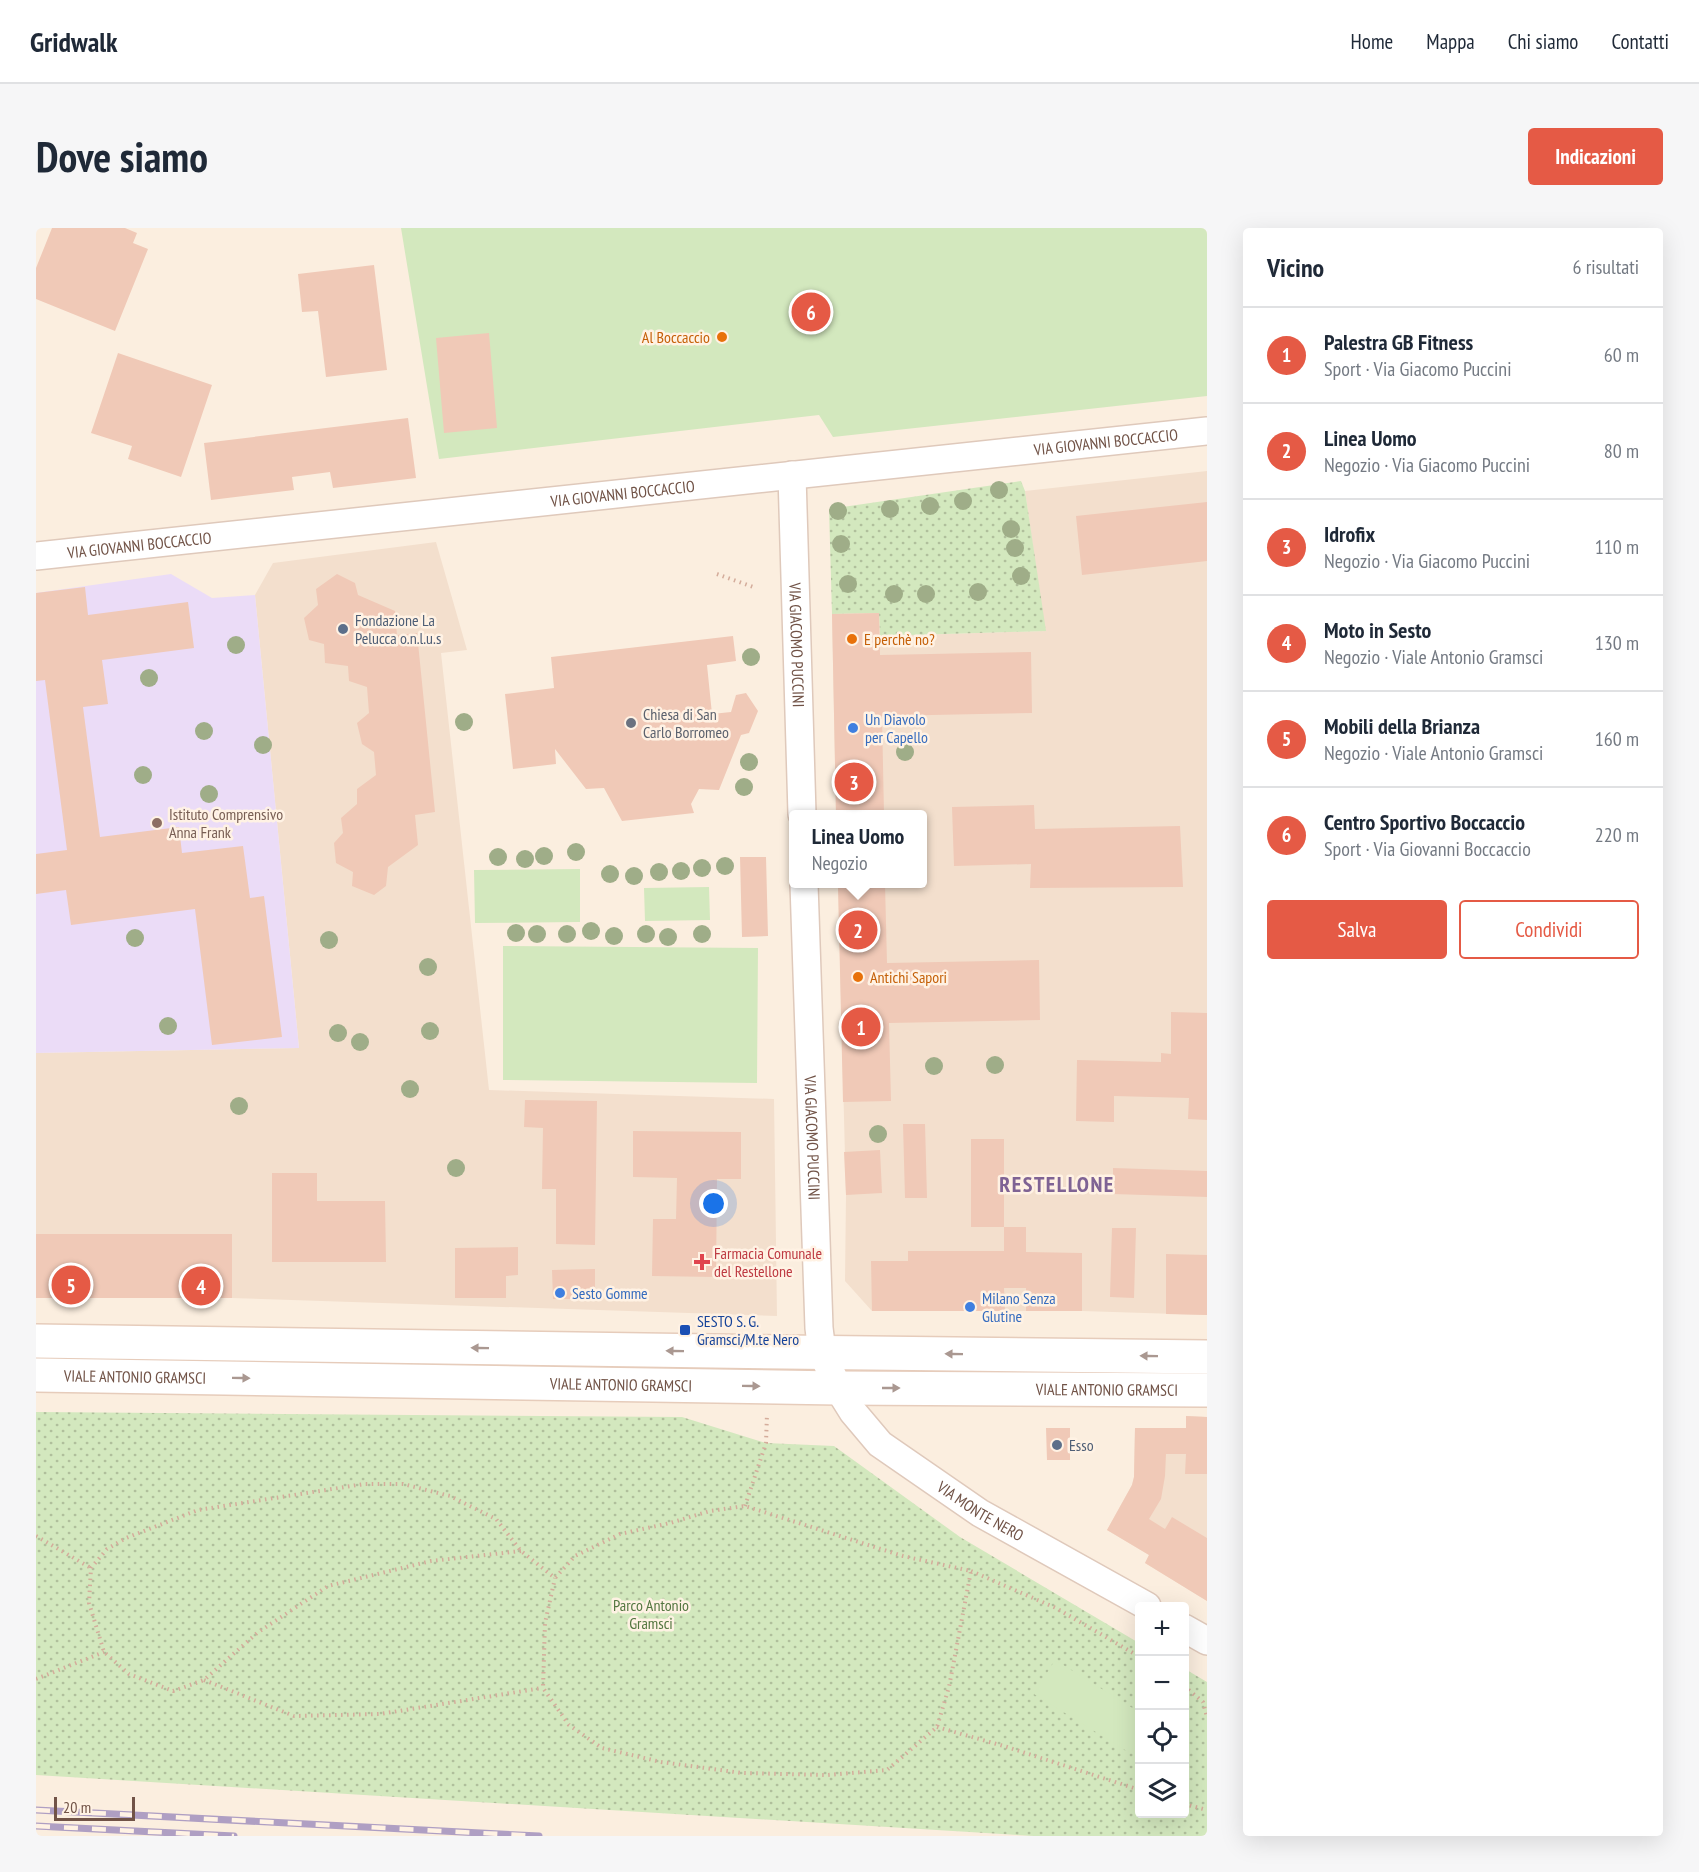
<!DOCTYPE html>
<html lang="it">
<head>
<meta charset="utf-8">
<style>
  :root { --surface:#fff; --page:#f6f6f7; --text:#1f2937; --muted:#747a83; --line:#e0e1e3; --accent:#e55a45 }
  body { margin:0; font-family:"PT Sans Narrow",sans-serif; background:var(--page); color:var(--text) }
  .controls { position:absolute; right:18px; bottom:18px; display:grid; overflow:hidden; border-radius:6px; box-shadow:0 6px 24px #0002 }
  .controls button { width:54px; height:54px; display:grid; place-items:center; padding:0; border:0; border-bottom:2px solid var(--line); background:var(--surface); color:var(--text); font:30px sans-serif }
  .scale { position:absolute; left:18px; bottom:15px; width:81px; box-sizing:border-box; padding-left:6px; border:3px solid #715347; border-top:0; font-size:16px; line-height:21px; white-space:nowrap; color:#715347; -webkit-text-stroke:4px #fff2e4; paint-order:stroke }
  .you { position:absolute; left:678px; top:976px; width:21px; height:21px; margin:-15px; border:4px solid #fff; border-radius:50%; background:#1a73e8; box-shadow:0 0 0 9px #1a73e833 }
  .badge { display:grid; place-items:center; width:39px; height:39px; border-radius:50%; background:var(--accent); color:#fff; font-size:20px; font-weight:700 }
  .pin { position:absolute; translate:-50% -50%; border:3px solid #fff; box-shadow:0 2px 6px #0006 }
  .popup { position:absolute; left:753px; top:582px; width:138px; height:78px; box-sizing:border-box; display:grid; place-content:center; border-radius:6px; background:var(--surface); filter:drop-shadow(0 2px 4px #0005); font-size:20px; white-space:nowrap; color:var(--muted) }
  .popup b { font-size:22px; color:var(--text) }
  .popup::after { content:''; position:absolute; left:50%; top:100%; margin-left:-12px; border:12px solid transparent; border-top-color:var(--surface) }
  .list { margin:0; padding:0; list-style:none }
  h2 { display:flex; justify-content:space-between; align-items:center; height:78px; margin:0; padding:0 24px; font-size:26px }
  h2 small { font-size:20px; font-weight:400; color:var(--muted) }
  .list li { display:grid; grid-template-columns:39px 1fr auto; gap:18px; align-items:center; box-sizing:border-box; height:96px; padding:0 24px; border-top:2px solid var(--line) }
  .list b { display:block; font-size:22px; white-space:nowrap }
  .list p { margin:0; font-size:20px; white-space:nowrap; color:var(--muted) }
  .list em { font-size:20px; font-style:normal; color:var(--muted) }
  .actions { display:flex; gap:12px; padding:18px 24px }
  .actions a { flex:1; padding:14px 0; border:2px solid var(--accent); border-radius:6px; text-align:center; font-size:21px; color:var(--accent) }
  .actions .main { background:var(--accent); color:#fff }
  .icon { flex:none; width:33px; height:33px; fill:none; stroke:currentColor; stroke-width:2; stroke-linecap:round; stroke-linejoin:round }
  .map { position:relative; flex:none; width:1171px; height:1608px; overflow:hidden; border-radius:6px }
  header { display:flex; align-items:center; gap:36px; box-sizing:border-box; height:84px; padding:0 30px; background:var(--surface); border-bottom:2px solid var(--line) }
  header strong { font-size:28px }
  nav { display:flex; gap:33px; margin-inline-start:auto; font-size:21px }
  .intro { display:flex; align-items:center; justify-content:space-between; box-sizing:border-box; height:144px; padding:0 36px }
  h1 { margin:0; font-size:42px }
  .button { padding:15px 27px; border-radius:6px; background:var(--accent); color:#fff; font-size:21px; font-weight:700 }
  main { display:flex; gap:36px; padding:0 36px }
  aside { flex:1; background:var(--surface); border-radius:6px; box-shadow:0 6px 24px #0002 }
  .map>svg:first-child { display:block }
  .residential { fill:#f3dfcd }
  .education { fill:#ebdcf7 }
  .park { fill:url(#park-dots) }
  .garden { fill:#d3e8be }
  .building { fill:#f0c9b7 }
  .lines { fill:none; stroke-linecap:round; stroke-linejoin:round }
  .street-casing { stroke:#dfc9bb; stroke-width:30 }
  .secondary-casing { stroke:#e6ccbb; stroke-width:36 }
  .path { stroke:#d4ac9b; stroke-width:4; stroke-dasharray:1.5 4.5; stroke-linecap:butt }
  .street { stroke:#fff; stroke-width:27 }
  .secondary { stroke:#fff; stroke-width:33 }
  .rail-casing { stroke:#af9fc3; stroke-width:7 }
  .rail { stroke:#fff2e4; stroke-width:4.5; stroke-dasharray:14; stroke-linecap:butt }
  .tree { fill:#9fad88 }
  .oneway { fill:#aa9891 }
  .food-dot { fill:#e8710a; stroke:#fff2e4; stroke-width:2 }
  .service-dot { fill:#5c6f8a; stroke:#fff2e4; stroke-width:2 }
  .worship-dot { fill:#6b7280; stroke:#fff2e4; stroke-width:2 }
  .shop-dot { fill:#3f7fe0; stroke:#fff2e4; stroke-width:2 }
  .education-dot { fill:#8d6e63; stroke:#fff2e4; stroke-width:2 }
  .health-dot { fill:#e0444e; stroke:#fff2e4; stroke-width:2 }
  .transit-dot { fill:#1a4fb4; stroke:#fff2e4; stroke-width:2 }
  .labels { text-anchor:middle; stroke-width:5; stroke-linejoin:round; paint-order:stroke }
  .food-label { font-size:16px; fill:#c56008; stroke:#fff2e4; text-anchor:start }
  .street-label { font-size:16px; fill:#715347; stroke:#fff2e4 }
  .service-label { font-size:16px; fill:#4e5e75; stroke:#fff2e4; text-anchor:start }
  .worship-label { font-size:16px; fill:#5b616d; stroke:#fff2e4; text-anchor:start }
  .shop-label { font-size:16px; fill:#366cbe; stroke:#fff2e4; text-anchor:start }
  .education-label { font-size:16px; fill:#785e54; stroke:#fff2e4; text-anchor:start }
  .health-label { font-size:16px; fill:#be3a42; stroke:#fff2e4; text-anchor:start }
  .transit-label { font-size:16px; fill:#164399; stroke:#fff2e4; text-anchor:start }
  .park-label { font-size:16px; fill:#547740; stroke:#fff2e4 }
  .district-label { font-size:22px; font-weight:bold; letter-spacing:1.5px; fill:#7f6394; stroke:#fff2e4 }
</style>
</head>
<body>
<header>
<strong>Gridwalk</strong>
<nav><a>Home</a><a>Mappa</a><a>Chi siamo</a><a>Contatti</a></nav>
</header>
<div class="intro"><h1>Dove siamo</h1><a class="button">Indicazioni</a></div>
<main>
<div class="map">
<svg width="1171" height="1608" viewBox="0 0 1171 1608">
  <defs>
    <pattern id="park-dots" width="8" height="8" patternUnits="userSpaceOnUse" patternTransform="scale(1.5)"><rect width="8" height="8" fill="#d3e8be"/><path d="M2 2h.1M6 6h.1" fill="none" stroke="#b0bf9c" stroke-width="1.8" stroke-linecap="round"/></pattern>
  </defs>
  <rect width="100%" height="100%" fill="#fbeedf"/>
  <!-- residential -->
  <path class="residential" d="M1171,243V1087L1046,1083H836L809,1053L810,967L802,656H886V586H800L796,386L843,385L844,408L1009,403L989,263Z
    M400,314L431,422L405,425L453,862L738,871L741,1088L196,1070H0V825L263,820L219,367L237,335Z
    M1150,1188L1171,1189V1373L1109,1335L1113,1327L1071,1302L1096,1257L1098,1249L1099,1200H1150Z"/>
  <!-- education -->
  <path class="education" d="M135,346L176,370L219,367L263,820L0,825V365Z"/>
  <!-- park -->
  <path class="park" d="M985,253L989,263L1010,403L844,408L843,385L796,386L793,281Z
    M0,1184L646,1189L730,1215L798,1218L924,1309L1103,1415L1104,1586H1148L1149,1441L1171,1454V1608H998L0,1547Z"/>
  <!-- garden -->
  <path class="garden" d="M365,0H1171V168L797,209L783,187L403,231Z
    M544,641V694L439,695L438,642Z
    M673,659L674,692L609,693L608,660Z
    M467,718L722,720L721,855L467,852Z
    M1019,1432L1103,1484V1510L1094,1525L998,1466Z"/>
  <!-- building -->
  <path class="building" d="M16,0H89L101,5L97,15L112,21L79,103L0,71V40Z
    M338,37L351,142L290,149L282,83L266,84L262,46Z
    M453,105L461,200L408,205L400,110Z
    M82,125L176,157L145,249L92,231L96,218L55,205Z
    M372,190L380,250L297,260L294,244L256,249L258,262L175,272L168,215Z
    M1171,274V333L1046,347L1040,288Z
    M301,346L319,355L322,367L359,383L361,407L381,405L399,584L379,587L382,617L352,639L350,658L338,667L316,658L317,644L300,635L298,615L307,605L305,590L321,576V561L340,547L338,524L326,516L321,495L333,485L331,459L313,453L312,438L289,435L288,416L273,412L268,390L282,377L280,361Z
    M49,359L52,387L152,374L158,420L66,432L72,476L47,479L64,609L143,599L146,625L207,618L214,670L228,668L246,809L176,817L159,681L35,697L30,662L0,666V626L31,622L9,452L0,453V365Z
    M843,385L844,427L995,424L996,485L846,488L848,586H800L796,386Z
    M697,408L700,433L671,437L676,486L695,484L700,467L710,465L722,483L713,505L705,507L683,562L663,561L655,576L658,585L586,593L568,560L550,561L519,521L520,536L477,541L469,466L518,460L515,429Z
    M998,577L999,601L1144,598L1147,659L994,660L995,636L918,638L916,579Z
    M704,629H730L732,708L706,709Z
    M802,656H849L851,735L1003,732L1004,792L853,795L855,873L807,874Z
    M1135,784L1171,785V892L1152,891L1153,870L1078,868V894L1040,893L1041,832L1125,834V825L1135,826Z
    M489,872L561,873L559,1017L520,1016V961H506L507,900L488,899Z
    M867,896H889L891,970H869Z
    M597,903L705,904V951H681L680,1049L616,1048L617,991H640L641,950L597,949Z
    M935,911H968V999H935Z
    M844,922L846,965L810,967L808,924Z
    M1077,940L1171,943V969L1077,966Z
    M236,945H281V973H349L350,1034H236Z
    M968,999H990V1024L1046,1025V1083H990V1060H968L969,1083H836L835,1033H872V1023H968Z
    M1076,1000H1100L1098,1070L1074,1069Z
    M0,1006H196V1070H0Z
    M482,1019V1047L470,1048V1070H419V1020Z
    M1130,1026L1171,1027V1087L1130,1086Z
    M559,1041V1071H517L516,1042Z
    M1150,1188L1171,1189V1246H1149L1150,1226H1130L1129,1248L1125,1271L1113,1291L1129,1301L1136,1289L1171,1310V1373L1109,1335L1113,1327L1071,1302L1096,1257L1098,1249L1099,1200H1150Z
    M1010,1200H1034V1232H1011Z"/>
  <g class="lines">
    <!-- street casing -->
    <g class="street-casing">
      <g id="street">
        <path id="s1" d="M756,247L766,586"/>
        <path id="s2" d="M0,328L1171,203"/>
        <path id="s3" d="M768,656L783,1100L786,1124L802,1160L817,1184L844,1216L944,1285L1111,1378"/>
        <path d="M1148,1400L1171,1413"/>
      </g>
    </g>
    <!-- secondary casing -->
    <g class="secondary-casing">
      <g id="secondary">
        <path d="M0,1113L749,1124L1171,1129"/>
        <path id="s4" d="M0,1147L802,1160L1171,1162"/>
      </g>
    </g>
    <!-- path -->
    <path class="path" d="M681,346L717,359
      M709,1278L730,1215L731,1186
      M0,1308L55,1340
      M485,1323L395,1333L292,1358L221,1405L168,1452L137,1463L93,1446L68,1424L53,1375L55,1340L71,1321L90,1310L162,1282L328,1256H367L414,1268L460,1291L485,1323L519,1350L539,1328L584,1306L634,1295L674,1283L709,1278L867,1328L935,1343L913,1459L901,1499L851,1542L791,1547L706,1545L625,1534L566,1520L533,1497L507,1460L509,1395L519,1350
      M935,1343L1020,1380L1104,1429
      M0,1451L68,1424
      M168,1452L258,1488L344,1486L506,1460
      M1148,1458L1167,1474L1171,1489
      M901,1499L971,1519L1104,1562
      M1148,1576L1171,1582"/>
    <!-- street -->
    <use href="#street" class="street"/>
    <!-- secondary -->
    <use href="#secondary" class="secondary"/>
    <!-- rail casing -->
    <g class="rail-casing">
      <path id="rail" d="M0,1582L503,1608
        M0,1598L198,1608"/>
    </g>
    <!-- rail -->
    <use href="#rail" class="rail"/>
  </g>
  <!-- trees -->
  <g class="tree">
    <circle cx="963" cy="262" r="9"/>
    <circle cx="927" cy="273" r="9"/>
    <circle cx="894" cy="278" r="9"/>
    <circle cx="854" cy="281" r="9"/>
    <circle cx="802" cy="283" r="9"/>
    <circle cx="975" cy="301" r="9"/>
    <circle cx="805" cy="316" r="9"/>
    <circle cx="979" cy="320" r="9"/>
    <circle cx="985" cy="348" r="9"/>
    <circle cx="812" cy="356" r="9"/>
    <circle cx="942" cy="364" r="9"/>
    <circle cx="858" cy="366" r="9"/>
    <circle cx="890" cy="366" r="9"/>
    <circle cx="200" cy="417" r="9"/>
    <circle cx="715" cy="429" r="9"/>
    <circle cx="113" cy="450" r="9"/>
    <circle cx="428" cy="494" r="9"/>
    <circle cx="168" cy="503" r="9"/>
    <circle cx="227" cy="517" r="9"/>
    <circle cx="869" cy="524" r="9"/>
    <circle cx="713" cy="534" r="9"/>
    <circle cx="107" cy="547" r="9"/>
    <circle cx="708" cy="559" r="9"/>
    <circle cx="173" cy="566" r="9"/>
    <circle cx="540" cy="624" r="9"/>
    <circle cx="508" cy="628" r="9"/>
    <circle cx="462" cy="629" r="9"/>
    <circle cx="489" cy="631" r="9"/>
    <circle cx="689" cy="638" r="9"/>
    <circle cx="666" cy="640" r="9"/>
    <circle cx="645" cy="643" r="9"/>
    <circle cx="623" cy="644" r="9"/>
    <circle cx="574" cy="646" r="9"/>
    <circle cx="598" cy="648" r="9"/>
    <circle cx="555" cy="703" r="9"/>
    <circle cx="480" cy="705" r="9"/>
    <circle cx="501" cy="706" r="9"/>
    <circle cx="531" cy="706" r="9"/>
    <circle cx="610" cy="706" r="9"/>
    <circle cx="666" cy="706" r="9"/>
    <circle cx="578" cy="708" r="9"/>
    <circle cx="632" cy="709" r="9"/>
    <circle cx="99" cy="710" r="9"/>
    <circle cx="293" cy="712" r="9"/>
    <circle cx="392" cy="739" r="9"/>
    <circle cx="132" cy="798" r="9"/>
    <circle cx="394" cy="803" r="9"/>
    <circle cx="302" cy="805" r="9"/>
    <circle cx="324" cy="814" r="9"/>
    <circle cx="959" cy="837" r="9"/>
    <circle cx="898" cy="838" r="9"/>
    <circle cx="374" cy="861" r="9"/>
    <circle cx="203" cy="878" r="9"/>
    <circle cx="842" cy="906" r="9"/>
    <circle cx="420" cy="940" r="9"/>
  </g>
  <!-- one-way arrows -->
  <defs><path id="oneway-solid" d="M-6-.8H1V-3.2L6.5 0L1 3.2V.8H-6Z" transform="scale(1.5)"/></defs>
  <g class="oneway">
    <use href="#oneway-solid" transform="translate(444 1120) rotate(-179)"/>
    <use href="#oneway-solid" transform="translate(639 1123) rotate(-179)"/>
    <use href="#oneway-solid" transform="translate(918 1126) rotate(-179)"/>
    <use href="#oneway-solid" transform="translate(1113 1128) rotate(-179)"/>
    <use href="#oneway-solid" transform="translate(205 1150) rotate(1)"/>
    <use href="#oneway-solid" transform="translate(715 1158) rotate(1)"/>
    <use href="#oneway-solid" transform="translate(855 1160)"/>
  </g>
  <!-- markers -->
  <g class="food-dot">
    <circle cx="686" cy="109" r="6"/>
    <circle cx="816" cy="411" r="6"/>
    <circle cx="822" cy="749" r="6"/>
  </g>
  <g class="service-dot">
    <circle cx="307" cy="401" r="6"/>
    <circle cx="1021" cy="1217" r="6"/>
  </g>
  <circle class="worship-dot" cx="595" cy="495" r="6"/>
  <g class="shop-dot">
    <circle cx="817" cy="500" r="6"/>
    <circle cx="524" cy="1065" r="6"/>
    <circle cx="934" cy="1079" r="6"/>
  </g>
  <circle class="education-dot" cx="121" cy="595" r="6"/>
  <path class="health-dot" d="M663 1025h6v6h6v6h-6v6h-6v-6h-6v-6h6z"/>
  <rect class="transit-dot" x="643" y="1096" width="12" height="12" rx="3"/>
  <g class="labels">
    <!-- food labels -->
    <g class="food-label">
      <text x="674" y="115" text-anchor="end">Al Boccaccio</text>
      <text x="828" y="417">E perchè no?</text>
      <text x="834" y="755">Antichi Sapori</text>
    </g>
    <!-- street labels -->
    <g class="street-label">
      <text dy="6" stroke="none"><textPath href="#s2" startOffset="1076">VIA GIOVANNI BOCCACCIO</textPath></text>
      <text dy="6" stroke="none"><textPath href="#s2" startOffset="590">VIA GIOVANNI BOCCACCIO</textPath></text>
      <text dy="6" stroke="none"><textPath href="#s2" startOffset="104">VIA GIOVANNI BOCCACCIO</textPath></text>
      <text dy="6" stroke="none"><textPath href="#s1" startOffset="170">VIA GIACOMO PUCCINI</textPath></text>
      <text dy="6" stroke="none"><textPath href="#s3" startOffset="254">VIA GIACOMO PUCCINI</textPath></text>
      <text dy="6" stroke="none"><textPath href="#s4" startOffset="99">VIALE ANTONIO GRAMSCI</textPath></text>
      <text dy="6" stroke="none"><textPath href="#s4" startOffset="585">VIALE ANTONIO GRAMSCI</textPath></text>
      <text dy="6" stroke="none"><textPath href="#s4" startOffset="1071">VIALE ANTONIO GRAMSCI</textPath></text>
      <text dy="6" stroke="none"><textPath href="#s3" startOffset="699">VIA MONTE NERO</textPath></text>
    </g>
    <!-- service labels -->
    <g class="service-label">
      <text x="319" y="398">Fondazione La<tspan x="319" dy="18">Pelucca o.n.l.u.s</tspan></text>
      <text x="1033" y="1223">Esso</text>
    </g>
    <!-- worship labels -->
    <g class="worship-label">
      <text x="607" y="492">Chiesa di San<tspan x="607" dy="18">Carlo Borromeo</tspan></text>
    </g>
    <!-- shop labels -->
    <g class="shop-label">
      <text x="829" y="497">Un Diavolo<tspan x="829" dy="18">per Capello</tspan></text>
      <text x="536" y="1071">Sesto Gomme</text>
      <text x="946" y="1076">Milano Senza<tspan x="946" dy="18">Glutine</tspan></text>
    </g>
    <!-- education labels -->
    <g class="education-label">
      <text x="133" y="592">Istituto Comprensivo<tspan x="133" dy="18">Anna Frank</tspan></text>
    </g>
    <!-- health labels -->
    <g class="health-label">
      <text x="678" y="1031">Farmacia Comunale<tspan x="678" dy="18">del Restellone</tspan></text>
    </g>
    <!-- transit labels -->
    <g class="transit-label">
      <text x="661" y="1099">SESTO S. G.<tspan x="661" dy="18">Gramsci/M.te Nero</tspan></text>
    </g>
    <!-- park labels -->
    <g class="park-label">
      <text x="615" y="1383">Parco Antonio<tspan x="615" dy="18">Gramsci</tspan></text>
    </g>
    <!-- district labels -->
    <g class="district-label">
      <text x="1021" y="964">RESTELLONE</text>
    </g>
  </g>
</svg>
<div class="controls">
<button>+</button>
<button>−</button>
<button><svg class="icon" aria-label="locate" viewBox="0 0 24 24"><circle cx="12" cy="12" r="6"/><path d="M12 2v4M12 18v4M2 12h4M18 12h4"/></svg></button>
<button><svg class="icon" aria-label="layers" viewBox="0 0 24 24"><path d="M12 4l9 5-9 5-9-5zM3 14l9 5 9-5"/></svg></button>
</div>
<div class="scale">20 m</div>
<div class="you"></div>
<div class="pin badge" style="left:825px;top:799px">1</div>
<div class="pin badge" style="left:822px;top:702px">2</div>
<div class="popup"><b>Linea Uomo</b>Negozio</div>
<div class="pin badge" style="left:818px;top:554px">3</div>
<div class="pin badge" style="left:165px;top:1058px">4</div>
<div class="pin badge" style="left:35px;top:1057px">5</div>
<div class="pin badge" style="left:775px;top:84px">6</div>
</div>
<aside>
<h2>Vicino<small>6 risultati</small></h2>
<ul class="list">
<li><span class="badge">1</span><div><b>Palestra GB Fitness</b><p>Sport · Via Giacomo Puccini</p></div><em>60 m</em></li>
<li><span class="badge">2</span><div><b>Linea Uomo</b><p>Negozio · Via Giacomo Puccini</p></div><em>80 m</em></li>
<li><span class="badge">3</span><div><b>Idrofix</b><p>Negozio · Via Giacomo Puccini</p></div><em>110 m</em></li>
<li><span class="badge">4</span><div><b>Moto in Sesto</b><p>Negozio · Viale Antonio Gramsci</p></div><em>130 m</em></li>
<li><span class="badge">5</span><div><b>Mobili della Brianza</b><p>Negozio · Viale Antonio Gramsci</p></div><em>160 m</em></li>
<li><span class="badge">6</span><div><b>Centro Sportivo Boccaccio</b><p>Sport · Via Giovanni Boccaccio</p></div><em>220 m</em></li>
</ul>
<div class="actions"><a class="main">Salva</a><a>Condividi</a></div>
</aside>
</main>
</body>
</html>
